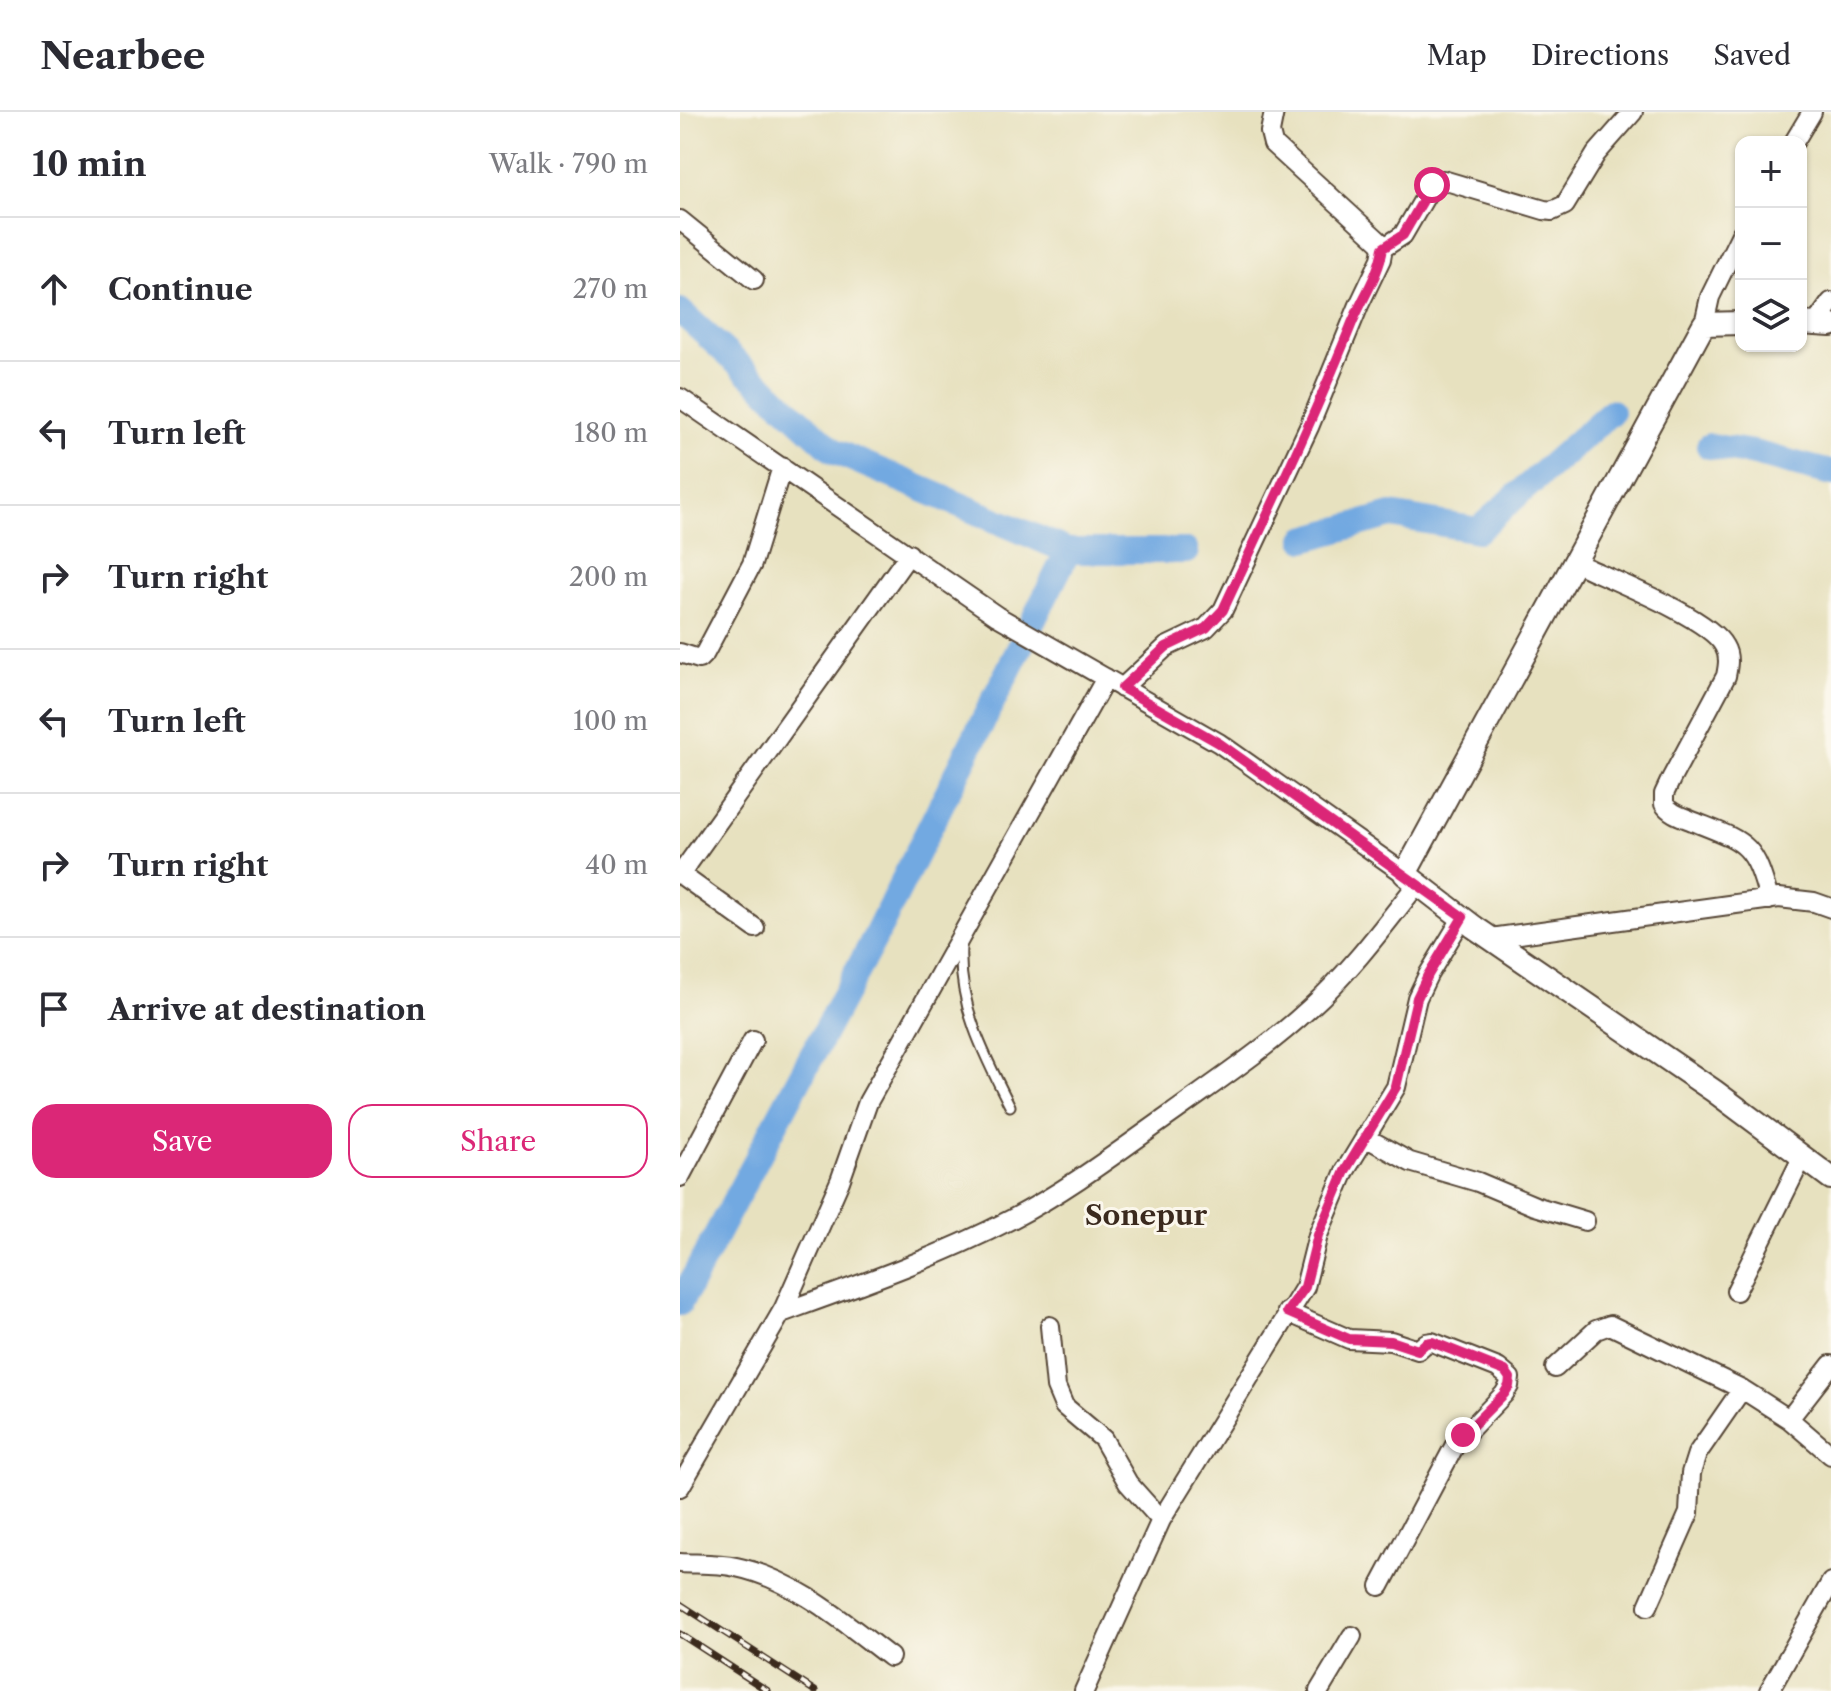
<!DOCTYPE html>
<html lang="en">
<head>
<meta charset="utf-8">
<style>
  :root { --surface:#fff; --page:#f2f2f3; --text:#2b2b33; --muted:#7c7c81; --line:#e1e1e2; --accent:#db2777 }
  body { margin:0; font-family:"Libre Caslon Text",serif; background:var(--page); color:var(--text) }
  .controls { position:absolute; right:24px; top:24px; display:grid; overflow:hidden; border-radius:16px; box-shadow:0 2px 6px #0004 }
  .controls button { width:72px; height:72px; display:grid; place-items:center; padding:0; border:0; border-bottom:2px solid var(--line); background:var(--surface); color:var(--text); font:40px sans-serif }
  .stop { position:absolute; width:24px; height:24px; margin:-18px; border:6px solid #db2777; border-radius:50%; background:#fff }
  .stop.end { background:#db2777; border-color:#fff; box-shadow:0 2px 8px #0008 }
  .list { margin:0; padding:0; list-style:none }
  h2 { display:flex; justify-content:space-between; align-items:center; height:104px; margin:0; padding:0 32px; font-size:34px }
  h2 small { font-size:26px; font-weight:400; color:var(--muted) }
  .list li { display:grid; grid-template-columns:52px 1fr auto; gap:24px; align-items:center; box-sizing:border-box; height:144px; padding:0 32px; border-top:2px solid var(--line) }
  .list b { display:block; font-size:30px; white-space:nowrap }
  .list em { font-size:26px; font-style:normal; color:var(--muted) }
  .actions { display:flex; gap:16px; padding:24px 32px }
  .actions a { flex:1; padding:18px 0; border:2px solid var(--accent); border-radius:24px; text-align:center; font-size:28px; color:var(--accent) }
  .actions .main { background:var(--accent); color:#fff }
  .icon { flex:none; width:44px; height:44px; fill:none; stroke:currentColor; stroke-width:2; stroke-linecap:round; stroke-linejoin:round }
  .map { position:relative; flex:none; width:1151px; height:1579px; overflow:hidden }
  header { display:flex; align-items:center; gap:48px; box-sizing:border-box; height:112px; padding:0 40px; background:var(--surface); border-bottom:2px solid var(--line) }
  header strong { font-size:38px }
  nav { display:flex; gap:44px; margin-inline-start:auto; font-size:28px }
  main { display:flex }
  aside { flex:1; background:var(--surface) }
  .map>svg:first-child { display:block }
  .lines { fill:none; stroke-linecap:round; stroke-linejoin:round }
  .river { stroke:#72a9e1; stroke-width:26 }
  .service-casing { stroke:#554536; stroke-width:13 }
  .minor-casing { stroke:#554536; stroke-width:22 }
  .tertiary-casing { stroke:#554536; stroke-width:26 }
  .service { stroke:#fff; stroke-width:9 }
  .minor { stroke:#fff; stroke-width:18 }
  .tertiary { stroke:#fff; stroke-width:22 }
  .rail-casing { stroke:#3b2a1e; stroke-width:7 }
  .rail { stroke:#fbf7ec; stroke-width:4; stroke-dasharray:12; stroke-linecap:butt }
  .route { stroke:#db2777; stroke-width:10 }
  .labels { text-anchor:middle; stroke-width:6; stroke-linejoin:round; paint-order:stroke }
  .district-label { font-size:28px; font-weight:bold; fill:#3b2a1e; stroke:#fbf7ec }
</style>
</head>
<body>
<header>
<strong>Nearbee</strong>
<nav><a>Map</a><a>Directions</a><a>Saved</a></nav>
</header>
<main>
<aside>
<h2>10 min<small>Walk · 790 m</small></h2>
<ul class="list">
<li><svg class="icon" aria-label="ahead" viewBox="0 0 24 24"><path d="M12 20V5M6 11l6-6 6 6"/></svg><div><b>Continue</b></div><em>270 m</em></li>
<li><svg class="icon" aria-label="left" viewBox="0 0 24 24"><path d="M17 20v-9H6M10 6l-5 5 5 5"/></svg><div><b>Turn left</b></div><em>180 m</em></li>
<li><svg class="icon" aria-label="right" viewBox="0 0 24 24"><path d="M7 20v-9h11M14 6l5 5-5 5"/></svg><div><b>Turn right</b></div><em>200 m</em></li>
<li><svg class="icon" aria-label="left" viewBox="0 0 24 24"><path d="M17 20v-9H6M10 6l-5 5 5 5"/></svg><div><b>Turn left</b></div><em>100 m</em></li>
<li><svg class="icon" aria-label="right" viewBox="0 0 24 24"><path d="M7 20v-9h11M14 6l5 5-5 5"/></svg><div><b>Turn right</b></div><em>40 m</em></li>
<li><svg class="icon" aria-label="arrive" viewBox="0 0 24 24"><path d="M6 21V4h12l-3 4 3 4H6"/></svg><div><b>Arrive at destination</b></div></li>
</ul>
<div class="actions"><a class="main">Save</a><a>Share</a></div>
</aside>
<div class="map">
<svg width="1151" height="1579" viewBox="0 0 1151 1579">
  <rect width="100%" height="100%" fill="#fbf7ec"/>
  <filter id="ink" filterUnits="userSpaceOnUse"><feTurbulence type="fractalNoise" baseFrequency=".0125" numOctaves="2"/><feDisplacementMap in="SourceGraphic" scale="16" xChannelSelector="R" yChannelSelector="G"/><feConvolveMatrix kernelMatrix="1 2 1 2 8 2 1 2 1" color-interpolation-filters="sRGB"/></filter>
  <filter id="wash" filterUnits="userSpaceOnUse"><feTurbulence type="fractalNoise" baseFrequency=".006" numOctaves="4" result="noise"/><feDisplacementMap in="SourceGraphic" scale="32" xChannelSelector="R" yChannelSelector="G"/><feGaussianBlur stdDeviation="1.8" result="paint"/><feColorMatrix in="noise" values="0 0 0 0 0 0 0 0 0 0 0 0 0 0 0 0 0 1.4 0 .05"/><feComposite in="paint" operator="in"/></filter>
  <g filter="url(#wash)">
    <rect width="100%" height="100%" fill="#e7e1bf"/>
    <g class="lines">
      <!-- river -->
      <path class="river" d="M0,199L154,339L388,439H506
        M1029,334L1074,341L1151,361
        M625,427L711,403L798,418L931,300
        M0,1191L193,829L388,439"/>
    </g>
  </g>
  <g filter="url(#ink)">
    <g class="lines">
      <!-- service casing -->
      <g class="service-casing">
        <path id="service" d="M281,835C278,893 304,943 330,994"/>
      </g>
      <!-- minor casing -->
      <g class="minor-casing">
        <path id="minor" d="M1114,30L1132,0
          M0,108L74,168
          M703,136L723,123L752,73L763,68L864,98L872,99L885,93L916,42L953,0
          M1136,211L1151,190
          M1024,212L1030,185L1061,122
          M0,286L317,504L539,631L725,762
          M894,450C927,466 1029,505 1044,534C1050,544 1048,554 1046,564L991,667L984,682V692C990,701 1000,704 1010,708C1064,730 1074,728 1089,788
          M0,541L19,547L25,541L72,452L102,355
          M442,576L486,535L526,516L543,498L629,315L679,193L701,147L703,136L700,130L593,32L590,20L594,0
          M0,762L75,816
          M0,763L229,442
          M811,826L1099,786L1134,790L1151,796
          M685,1025L730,1050L798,1070L855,1094L905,1109
          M0,1065L73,928
          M1056,1179L1123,1044
          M607,1200L669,1227L711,1229L738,1238L746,1231L752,1230L818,1256L830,1266L829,1274L824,1282L775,1333L700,1474
          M101,1201C179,1173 259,1145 332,1107C388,1078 439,1039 490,1003C537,969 587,936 630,896C671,859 704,814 738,771
          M370,1214L376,1275L384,1294L423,1327L448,1371L481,1408
          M875,1256L916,1218L930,1213L1062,1277L1109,1307L1151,1343
          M1109,1307L1151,1253
          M0,1375L104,1196L160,1069L188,990L426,566
          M0,1451C18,1452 38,1451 56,1455C114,1467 164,1510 210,1545
          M968,1494L1009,1401L1011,1361L1017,1342L1062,1277
          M404,1579L481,1408L625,1175L638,1123L665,1059L716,975L737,886L748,863L783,805
          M639,1579L672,1524
          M1089,1579L1151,1470"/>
      </g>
      <!-- tertiary casing -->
      <g class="tertiary-casing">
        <path id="tertiary" d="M1061,211L1024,212L725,762L794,815L1034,979L1151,1066
          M1121,211L1151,213"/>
      </g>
      <!-- service -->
      <use href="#service" class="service"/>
      <!-- minor -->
      <use href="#minor" class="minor"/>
      <!-- tertiary -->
      <use href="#tertiary" class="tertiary"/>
      <!-- rail casing -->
      <g class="rail-casing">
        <path id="rail" d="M0,1492L135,1579
          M0,1522L88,1579"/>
      </g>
      <!-- rail -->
      <use href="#rail" class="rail"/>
    </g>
  </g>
  <g class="lines" filter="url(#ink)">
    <!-- route -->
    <path class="route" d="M752,73L723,123L703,136C699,164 680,190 670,216C631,312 587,404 543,498L526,516L486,535L442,576L539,631L783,805L748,863L737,886L716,975L665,1059L638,1123L625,1175L607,1200L669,1227L711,1229L738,1238L746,1231L752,1230L825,1259L830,1266L829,1274L824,1282L783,1323"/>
  </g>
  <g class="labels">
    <!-- district labels -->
    <g class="district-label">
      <text x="466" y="1113">Sonepur</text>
    </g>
  </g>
</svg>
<div class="controls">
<button>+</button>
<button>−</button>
<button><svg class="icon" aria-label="layers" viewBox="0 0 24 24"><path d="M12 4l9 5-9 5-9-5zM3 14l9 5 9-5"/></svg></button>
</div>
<div class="stop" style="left:752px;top:73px"></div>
<div class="stop end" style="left:783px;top:1323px"></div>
</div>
</main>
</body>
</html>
